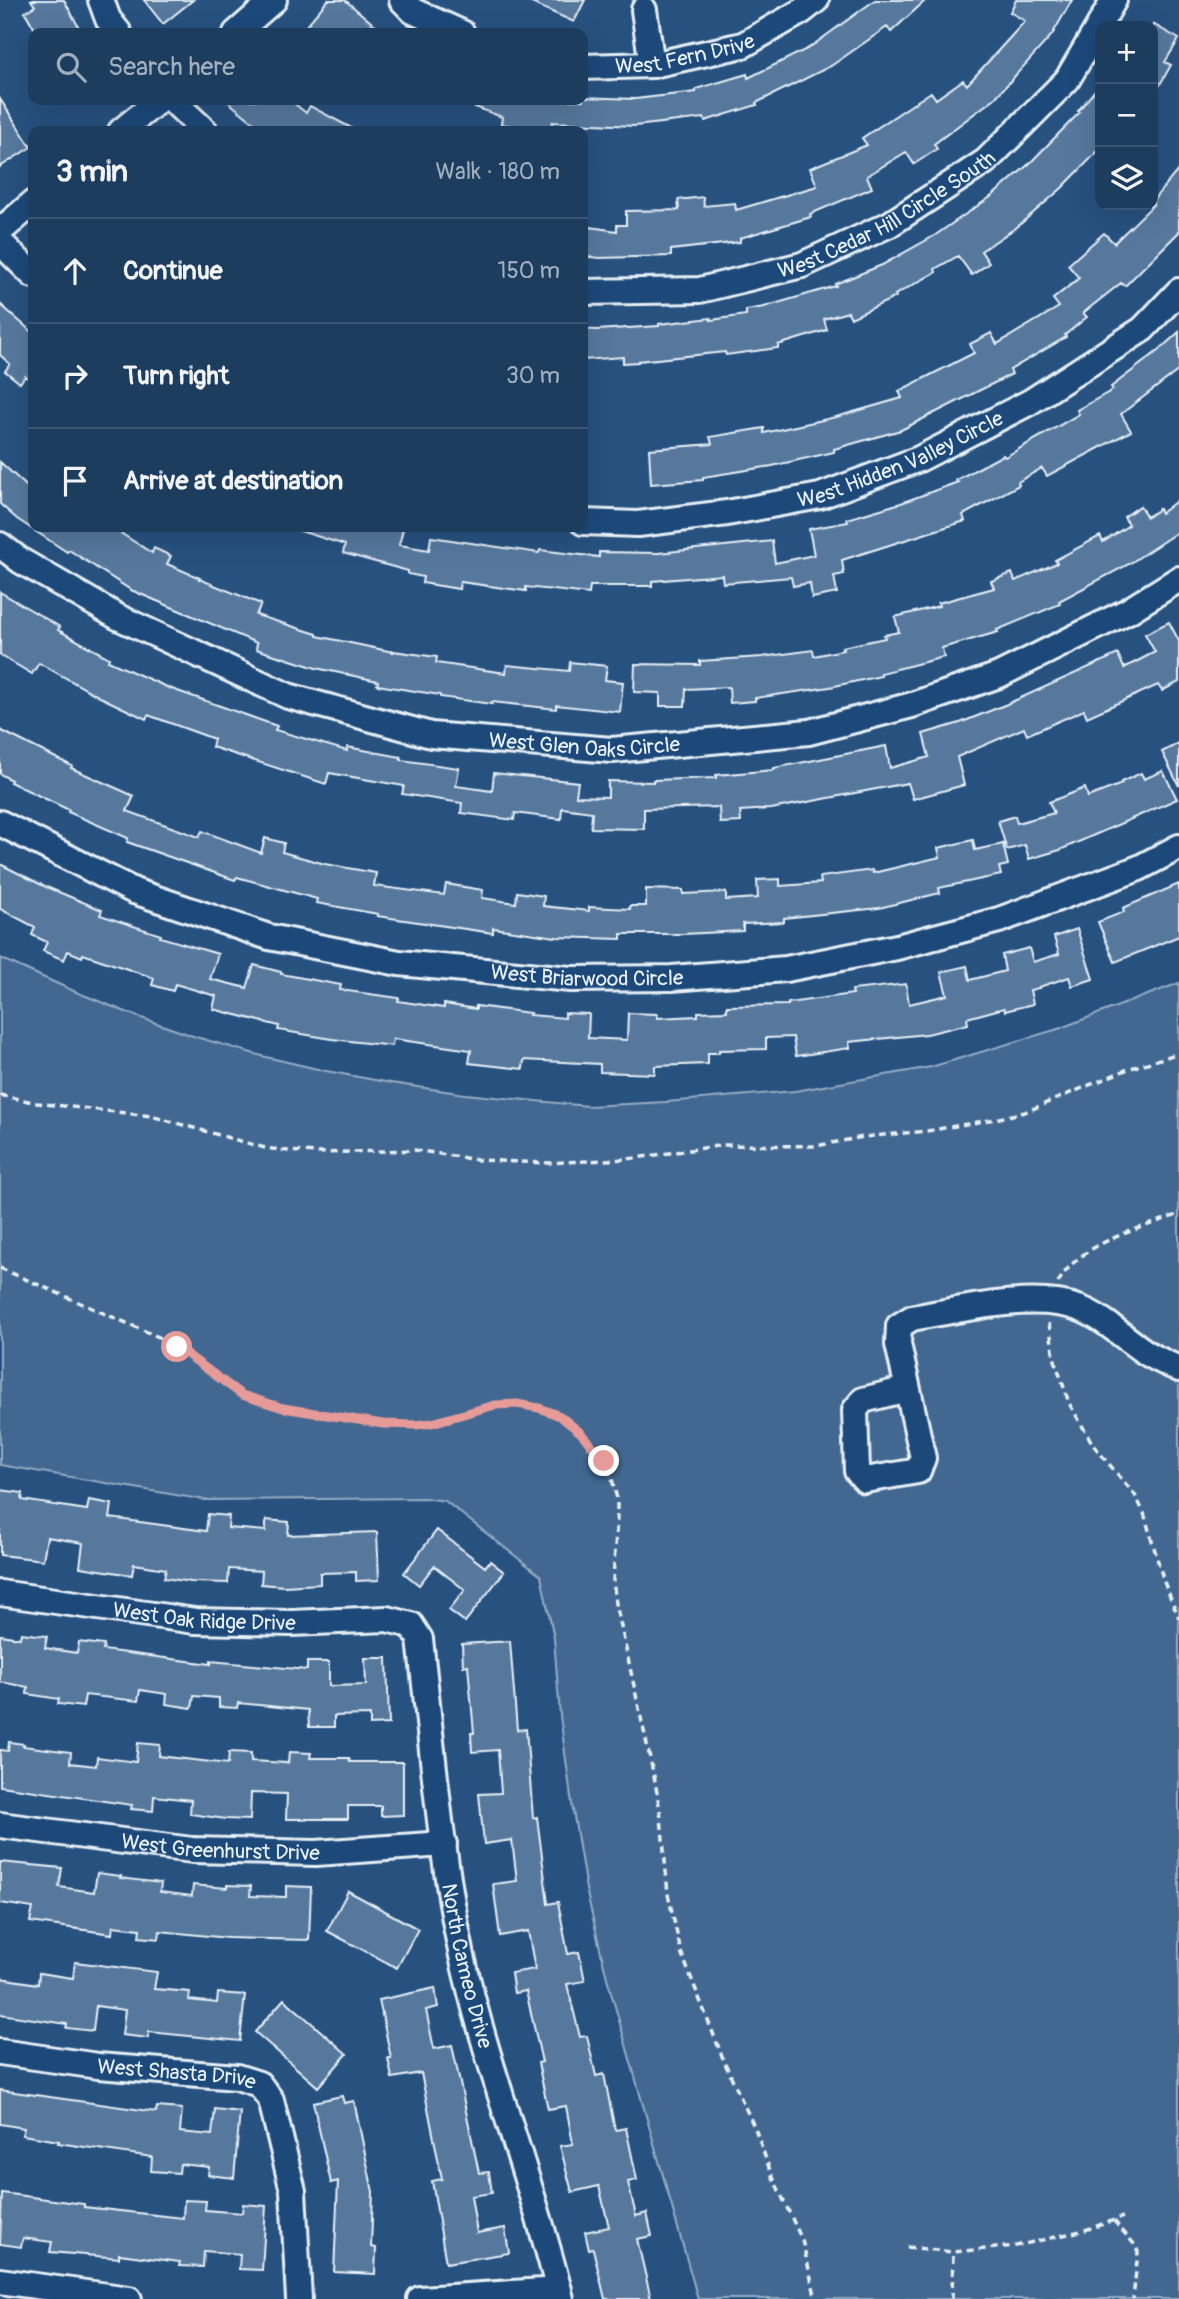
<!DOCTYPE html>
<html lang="en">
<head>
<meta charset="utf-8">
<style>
  :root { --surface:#1d3d5f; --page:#254465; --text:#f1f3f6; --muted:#a0aebd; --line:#3b5674 }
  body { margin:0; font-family:Pangolin,sans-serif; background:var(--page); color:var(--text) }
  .controls { position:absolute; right:21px; top:21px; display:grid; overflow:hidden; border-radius:14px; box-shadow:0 7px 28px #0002 }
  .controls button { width:63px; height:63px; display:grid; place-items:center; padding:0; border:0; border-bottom:2px solid var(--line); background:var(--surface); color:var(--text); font:35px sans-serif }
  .stop { position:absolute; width:21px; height:21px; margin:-16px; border:5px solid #e69b98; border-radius:50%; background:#fff }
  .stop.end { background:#e69b98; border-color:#fff; box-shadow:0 2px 7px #0008 }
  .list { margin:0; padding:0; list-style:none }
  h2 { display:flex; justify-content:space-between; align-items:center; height:91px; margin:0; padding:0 28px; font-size:30px }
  h2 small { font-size:23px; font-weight:400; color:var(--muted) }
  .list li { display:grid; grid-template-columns:46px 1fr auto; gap:21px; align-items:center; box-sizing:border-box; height:105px; padding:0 28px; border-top:2px solid var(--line) }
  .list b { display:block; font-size:26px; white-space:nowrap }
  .list em { font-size:23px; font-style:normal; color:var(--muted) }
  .icon { flex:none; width:38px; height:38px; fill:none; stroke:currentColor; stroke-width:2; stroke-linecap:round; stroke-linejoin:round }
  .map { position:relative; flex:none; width:1179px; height:2299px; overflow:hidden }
  .search { position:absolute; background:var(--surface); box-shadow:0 7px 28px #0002; left:28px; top:28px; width:560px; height:77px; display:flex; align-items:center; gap:18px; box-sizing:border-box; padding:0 24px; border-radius:14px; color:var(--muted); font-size:26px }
  .panel { position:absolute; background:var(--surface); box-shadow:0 7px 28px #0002; left:28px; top:126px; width:560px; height:406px; border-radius:14px }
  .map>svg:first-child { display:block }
  .green { fill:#436891; stroke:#96acc4; stroke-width:2 }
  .building { fill:#57789d; stroke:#e8f1f8; stroke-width:2 }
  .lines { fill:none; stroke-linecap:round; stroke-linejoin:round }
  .minor-casing { stroke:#e8f1f8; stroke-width:30 }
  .path { stroke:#e8f1f8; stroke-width:3.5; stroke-dasharray:7 5; stroke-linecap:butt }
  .minor { stroke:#1f4a7a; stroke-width:24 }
  .route { stroke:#e69b98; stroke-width:9 }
  .labels { text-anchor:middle; stroke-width:5; stroke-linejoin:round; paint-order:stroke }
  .street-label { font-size:21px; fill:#e8f1f8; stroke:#1f4a7a }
</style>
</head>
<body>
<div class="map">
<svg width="1179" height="2299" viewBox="0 0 1179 2299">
  <rect width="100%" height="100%" fill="#27517f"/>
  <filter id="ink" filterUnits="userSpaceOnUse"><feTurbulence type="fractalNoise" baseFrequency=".0143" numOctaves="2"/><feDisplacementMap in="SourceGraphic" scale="14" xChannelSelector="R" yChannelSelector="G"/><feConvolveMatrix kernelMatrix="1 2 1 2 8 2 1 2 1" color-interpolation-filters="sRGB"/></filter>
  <g filter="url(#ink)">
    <!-- green -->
    <path class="green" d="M0,958L76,992L136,1016L196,1037L266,1057L326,1071L391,1083L465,1094L588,1106L666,1102L795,1091L931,1067L1058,1029L1179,983V2299H698L607,1978L586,1889L572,1804L560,1716L554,1638L541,1576L445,1501L425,1498L205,1500L0,1465Z"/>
    <!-- building -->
    <path class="building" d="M31,0H64L82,33H37L25,12L35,6Z
      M144,0H193L163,24Z
      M328,0H345L384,33H313L305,27Z
      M525,0H585L574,22Z
      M875,0H926L891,32L887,27L831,66L756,103L757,105L705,121L704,118L635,126L552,122L551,131H542L501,124L502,117L459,101L583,100V97L635,99L696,92V89L747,74L748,78L809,48Z
      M1016,0H1072L1052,35L995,98L934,144L937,149L914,164L906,152L867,176L872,188L810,214L811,217L740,238V242L671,250V256L599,258L583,256V226L617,231V225H626V211L679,210L678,200L703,197L704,206L735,203L736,210L817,186L810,168L867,145L862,138L931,92L936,99L963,80L967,85L1025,21L1010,12Z
      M1153,24L1179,39L1165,62L1171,65L1153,97Z
      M1100,84V149L1062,188L1017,227L981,251L989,263L972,275L958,256L935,269L936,272L895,295L896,297L851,318L848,312L824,319L827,330L778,345V348L726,355L725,352L638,361V362L623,363V357L583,360V329L596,330L659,326V324L711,318V320L746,315V310L764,307L836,286L835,284L882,265L934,236L992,196L1029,164L1080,112L1078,111Z
      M0,99L31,147L0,167Z
      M226,100H290L306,113L310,106L357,131H264Z
      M1179,169V232L1125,286L1121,283L1083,313L1087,317L1065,335L1066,337L1010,370L1012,374L901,430L834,449V452L772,466L703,477V480L651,484L649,449L712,444L710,437L764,428V433L836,417L902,398L899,391L974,353L970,344L991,333L997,344L1059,307L1053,299L1079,278L1068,265L1104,233L1114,243L1151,207L1149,205H1153V200Z
      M0,304L33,333V382L25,376L20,383L5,371L10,364L0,355Z
      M1179,332V370L1121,414L1131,431L1047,476L1042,468L1018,482L1019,485L963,515L965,521L842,560L844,574L834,576L837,593L812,598L810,583L793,586L791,577L723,583L722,575L652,581V586H590L589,594L526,587V591L460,582L459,589L422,583L423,577L408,574V571L343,553L345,545L297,530V527H394L403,529L399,545L429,550L431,537L539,553L540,550L599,557V552L658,553L772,541L775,563L814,555L809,529L848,522L847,519L901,503L958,482L956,480L1003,455L1005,457L1079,414L1077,410L1113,390L1111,387L1158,351Z
      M0,462L33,492V527H111L152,553L154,548L171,556L167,564L200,578L199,579L261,604L256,615L317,634V636L393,652V651L437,657L436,663L506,673L507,665L569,671L570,662L607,666L605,680L623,682L620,712L556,705V709L492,702V704L440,697V695L377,685L378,681L316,668L256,649L257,643L131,590L69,550L67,552L17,519L0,504Z
      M1179,499V531L1129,564L1059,601L1060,604L997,630L998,632L942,648L944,657L881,673V676L830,687L755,698V701L730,703L729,687L686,689L685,706H660V693L634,692L635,664L700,665V661L762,657L813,650L814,656L843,650L842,647L885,638L884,635L899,632L895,617L939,606L938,603L994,588L991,581L1012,573L1015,581L1057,563L1055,560L1100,536L1103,542L1129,525L1124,517L1140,506L1147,517L1159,509L1161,513Z
      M0,592L60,627L58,630L109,658L108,661L169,688L277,726L275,730L347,751V747L401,757V760L459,768L456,786L492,791L494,773L578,782L576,796L608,797V781L653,782V780L716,778V775L774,770V768L886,746L890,768L929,757L923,734L960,723L1007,704L1118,654L1124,668L1155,652L1145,634L1169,622L1179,641V682L1162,691L1158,685L1087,717L1084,710L1027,735L1024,728L957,757L964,785L913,799L908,783L771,809L740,811L741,822L720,823L719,807L644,809V829L591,828L592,812L562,808L561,819L515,813L514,820L461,813L462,803L402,794L404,786L329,773L326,784L212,747L214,739L148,715L146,719L100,697L39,663L32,674L0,655Z
      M0,730L72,766L71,768L134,796L127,811L199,837L202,831L261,853L265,838L284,843L282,852L325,864L376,873L374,886L444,895L446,884L483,890L482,898L516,903L517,892L544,896L543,906L589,911V907L630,909V906H646V889L683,890V894L726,892V900L758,898L757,880L780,879V886L821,883L820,877L872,870L873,873L940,857L938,848L973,840L975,850L1003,844L1008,865L999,867L1001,875L939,888L940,893L879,908L784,918V922L743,924V931L683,934H621V939L556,937L493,928V933L377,916L378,914L316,903L317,899L237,877L235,880L127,842L128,838L68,812L69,810L10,782L11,780L0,774Z
      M1179,743V786L1162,752Z
      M1163,771L1177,799L1060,850L1029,859L1025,845L1007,850L998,821L1015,816L1017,823L1054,813L1049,802L1085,788L1088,797L1122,784L1121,782L1141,773L1144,779Z
      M0,864L44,886L102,910L100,915L161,935L160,937L218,954L210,979L247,988L254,965L281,972V974L341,985L340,990L399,998L398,1001L444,1008V1004L476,1009V1006L530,1013L529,1015L565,1018V1013L589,1014L588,1038L627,1040L628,1013L657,1014V1018L698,1016V1012L727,1011V1006L788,1005V1003L853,994L852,990L906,984L909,1004L947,995L941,972L967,966L970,980L1005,971L1002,955L1029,948L1033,962L1059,954L1054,937L1077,929L1093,979L1072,986L1069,977L1039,987V988L1030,990L1033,1004L1005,1011L1004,1008L967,1018L968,1024L927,1034L849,1042L850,1048L796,1056L793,1037L766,1038V1049L719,1050V1053H708V1064L655,1066V1074L600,1072V1064L524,1060L523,1069L469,1063L471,1050L393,1039L392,1046L332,1039L278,1030L279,1026L213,1009L216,996L175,984L173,991L152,985L154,978L83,954L82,957L68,951L64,960L43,951L47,942L32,935L35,927L0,909Z
      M1179,884V936L1115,962L1098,922L1124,912L1123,908Z
      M0,1490L23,1493L22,1500L87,1510L89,1500L112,1504L110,1518L206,1531L208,1514L229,1516L228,1528L266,1531V1520L289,1522L288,1535L377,1532L379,1580L356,1581V1572L320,1573V1584L284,1586L261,1584L262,1571L229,1569L228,1583L191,1582L164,1578L166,1569L134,1564L132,1575L80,1567L83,1543L47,1537L43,1560L0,1555Z
      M437,1530L485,1567L490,1561L504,1572L465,1622L449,1610L465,1590L434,1566L419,1585L404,1573Z
      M21,1633L47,1636L45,1648L77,1653L79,1642L104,1645L103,1650L211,1664V1661L307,1670V1662H329V1686L366,1685L365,1658H387L389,1724L370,1725V1715L334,1716V1727H309L308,1710L238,1703L237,1708L219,1707V1698L194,1696L192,1708L166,1704L167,1694L140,1690L138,1701L85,1695L83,1707L58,1704L59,1699L27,1694L28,1687L0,1682V1635L20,1638Z
      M510,1641L517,1730L526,1729L533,1818L537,1817L548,1904L558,1902L568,1954L579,1952L585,1981L567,1984L580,2037L587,2036L596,2076L604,2074L615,2130L626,2128L637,2180L628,2182L636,2216L647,2213L652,2236L637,2239L651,2299H605L593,2249L589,2250L585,2232L609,2227L599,2186L572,2192L560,2146L573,2144L566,2106L548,2109L538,2063L542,2062L526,1991L514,1993L511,1973L535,1969L528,1931L500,1936L493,1884L517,1881L512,1840L484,1844L479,1794L501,1793L498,1750L472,1752L471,1733H474L468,1665L463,1666L462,1644Z
      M9,1742L24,1744L23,1746L71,1752L70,1763L96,1766L97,1757L136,1762L138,1743L160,1745L159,1756L228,1764L229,1752L251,1753V1761L288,1763L289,1752L311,1753L310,1758H349L350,1762H403V1815L381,1816V1806H348V1819H286L287,1794L251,1793L250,1820L226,1819L190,1814L191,1800L154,1796L153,1811L131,1809L132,1805L0,1786V1750L8,1751Z
      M0,1862L62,1868L59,1887L94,1892L97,1873L121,1876L120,1878L161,1883L160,1892L192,1896L193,1885L227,1888V1885L251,1886L250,1896L286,1897V1886L311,1887L309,1940L228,1938L160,1931L159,1939L139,1937L140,1929L113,1926L112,1934L30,1922L33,1908L0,1903Z
      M348,1891L418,1929L397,1968L327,1931Z
      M75,1962L157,1972L154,1989L190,1992L189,2000L217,2003L218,1993L245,1995L240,2041L149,2032L148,2038L122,2035L125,2010L96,2006L93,2031L66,2028L67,2024L0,2014V1978L38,1984L39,1973L73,1978Z
      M435,1988L438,2007L426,2010L434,2049L452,2045L479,2173L489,2172L492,2193L471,2196L477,2233L505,2228L509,2253L446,2263L432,2181L442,2179L421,2073L392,2078L388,2058H391L379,2000Z
      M284,1999L347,2054L318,2087L255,2032Z
      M0,2090L156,2112L157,2107L182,2109L180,2132L212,2135L215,2109L240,2112L234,2178L208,2175L209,2167L180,2164L179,2173L151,2171L152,2157L58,2143L59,2141L22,2135L24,2128L0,2124Z
      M342,2096L344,2103L354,2101L373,2192L371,2247L376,2248L375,2274L334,2272L338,2181L331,2183L313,2102Z
      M2,2193L84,2204V2207L183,2218L184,2200L206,2201L205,2210L242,2213L243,2204L266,2206L262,2270L239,2269L240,2254L204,2251L203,2267L179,2266L180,2262L119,2254V2258L50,2252L52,2242L23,2238L21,2247L0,2244Z"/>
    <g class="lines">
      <!-- minor casing -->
      <g class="minor-casing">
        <g id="minor">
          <path d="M101,0L108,19L119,33"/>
          <path d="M402,0L413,11L462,33"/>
          <path d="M644,10L652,65"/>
          <path d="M236,33L274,0"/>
          <path id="s1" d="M583,67L652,65L743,45L802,11L816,0"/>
          <path d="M172,100L205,131"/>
          <path d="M121,131L159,100"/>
          <path d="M0,231L33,203"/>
          <path d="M0,242L33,275"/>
          <path id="s2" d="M583,292L700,290L802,265L890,224L986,161L1067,80L1114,0"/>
          <path id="s3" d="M583,522L638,524L727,513L820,496L919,459L1030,402L1143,329L1179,291"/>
          <path id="s4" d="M0,545L21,561L118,617L288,696L431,735L612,750L809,732L912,705L999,675L1128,611L1179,579"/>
          <path id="s5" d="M0,823L134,891L269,937L399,963L571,979L672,978L786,969L897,947L999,920L1139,868L1179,847"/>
          <path d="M907,1389L863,1400L855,1410L857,1471L865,1480L918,1471L923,1458L898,1344L899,1326L912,1318C958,1310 1034,1292 1078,1308C1102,1316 1124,1338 1145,1352C1156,1359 1168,1364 1179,1369"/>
          <path id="s6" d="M0,1593L195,1621L291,1623L387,1619L411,1625L420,1639C432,1744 440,1852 462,1956C488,2072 533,2183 561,2299"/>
          <path id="s7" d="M0,1825L192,1850L316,1853L444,1844"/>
          <path id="s8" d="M0,2052L98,2066L237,2077L259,2084L271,2100L293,2191L299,2299"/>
          <path d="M0,2281L129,2299"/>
          <path d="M420,2299L559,2290"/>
        </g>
      </g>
      <!-- path -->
      <path class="path" d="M0,1095L37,1103L151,1116L265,1148L288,1151L318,1153L415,1150L478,1160L545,1163L628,1159L724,1145L816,1146L863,1137L927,1131L995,1119L1025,1112L1128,1069L1179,1053
        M0,1268L161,1338L194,1359L231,1389L260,1402L283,1408L383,1424L432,1423L495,1405L517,1404L539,1408L560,1416L581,1433L604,1461L612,1479L617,1499V1517L613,1580L616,1604L655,1781L661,1817L668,1894L681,1952L724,2061L756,2131L771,2173L802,2240L816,2299
        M1058,1283C1080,1241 1139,1230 1179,1214
        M1049,1323L1054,1357L1069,1403L1094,1446L1135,1495L1144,1513L1164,1582L1179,1618
        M1114,2221L1135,2245L1138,2252L1133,2299
        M907,2247L953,2252L1016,2246L1085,2230L1123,2217
        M952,2299L953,2252"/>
      <!-- minor -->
      <use href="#minor" class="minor"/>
    </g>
  </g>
  <g class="lines" filter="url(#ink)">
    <!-- route -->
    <path class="route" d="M177,1347L242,1395L283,1408L383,1424L416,1425L432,1423L495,1405L517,1404L539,1408L560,1416L581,1433L604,1461"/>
  </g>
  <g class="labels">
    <!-- street labels -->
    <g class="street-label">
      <text dy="7" stroke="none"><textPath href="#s1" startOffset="103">West Fern Drive</textPath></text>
      <text dy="7" stroke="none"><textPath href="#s2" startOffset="320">West Cedar Hill Circle South</textPath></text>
      <text dy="7" stroke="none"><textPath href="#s3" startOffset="327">West Hidden Valley Circle</textPath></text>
      <text dy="7" stroke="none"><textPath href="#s4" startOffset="628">West Glen Oaks Circle</textPath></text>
      <text dy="7" stroke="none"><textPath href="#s5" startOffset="614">West Briarwood Circle</textPath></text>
      <text dy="7" stroke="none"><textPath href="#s6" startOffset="206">West Oak Ridge Drive</textPath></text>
      <text dy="7" stroke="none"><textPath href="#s7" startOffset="222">West Greenhurst Drive</textPath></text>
      <text dy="7" stroke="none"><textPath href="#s6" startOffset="761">North Cameo Drive</textPath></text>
      <text dy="7" stroke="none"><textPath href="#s8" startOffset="178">West Shasta Drive</textPath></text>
    </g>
  </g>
</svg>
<div class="controls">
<button>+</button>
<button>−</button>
<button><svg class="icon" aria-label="layers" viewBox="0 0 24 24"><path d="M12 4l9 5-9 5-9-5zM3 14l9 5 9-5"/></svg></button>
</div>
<div class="stop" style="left:177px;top:1347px"></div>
<div class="stop end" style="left:604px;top:1461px"></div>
<div class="search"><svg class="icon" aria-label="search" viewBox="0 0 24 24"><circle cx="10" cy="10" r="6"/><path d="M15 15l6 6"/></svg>Search here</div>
<section class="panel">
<h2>3 min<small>Walk · 180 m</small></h2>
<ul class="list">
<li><svg class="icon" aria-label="ahead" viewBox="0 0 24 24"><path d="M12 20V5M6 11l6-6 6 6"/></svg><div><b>Continue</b></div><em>150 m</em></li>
<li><svg class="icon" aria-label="right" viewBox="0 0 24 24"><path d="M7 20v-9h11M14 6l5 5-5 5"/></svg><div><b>Turn right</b></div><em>30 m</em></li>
<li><svg class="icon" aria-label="arrive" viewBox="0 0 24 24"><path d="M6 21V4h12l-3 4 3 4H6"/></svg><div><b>Arrive at destination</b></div></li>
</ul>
</section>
</div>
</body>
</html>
